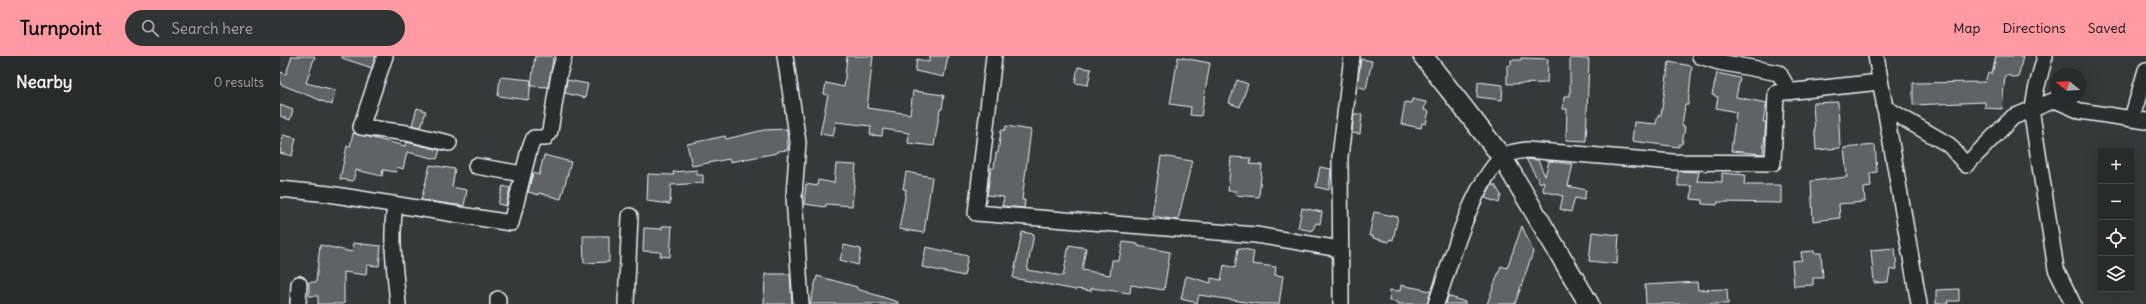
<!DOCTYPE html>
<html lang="en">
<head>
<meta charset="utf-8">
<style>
  :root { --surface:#282b2c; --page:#303334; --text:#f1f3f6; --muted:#a5a7a9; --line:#444748; --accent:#ff9aa2 }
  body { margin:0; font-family:Delius,sans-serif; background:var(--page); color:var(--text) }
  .controls { position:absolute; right:12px; bottom:12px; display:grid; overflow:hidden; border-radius:0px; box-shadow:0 4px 16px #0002 }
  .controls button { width:36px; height:36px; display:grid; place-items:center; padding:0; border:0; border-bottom:1px solid var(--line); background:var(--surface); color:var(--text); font:20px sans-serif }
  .compass { position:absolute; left:1770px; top:12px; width:36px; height:36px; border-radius:50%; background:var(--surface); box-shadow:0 4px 16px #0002; rotate:288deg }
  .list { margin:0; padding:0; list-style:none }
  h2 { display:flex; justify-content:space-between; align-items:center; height:52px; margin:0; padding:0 16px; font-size:17px }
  h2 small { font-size:13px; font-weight:400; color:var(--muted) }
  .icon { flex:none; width:22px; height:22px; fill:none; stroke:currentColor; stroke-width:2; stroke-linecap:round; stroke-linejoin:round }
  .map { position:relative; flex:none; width:1866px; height:248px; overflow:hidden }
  header { display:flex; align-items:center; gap:24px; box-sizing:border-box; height:56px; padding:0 20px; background:var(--accent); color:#111 }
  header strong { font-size:19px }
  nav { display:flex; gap:22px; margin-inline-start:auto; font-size:14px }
  .search { width:280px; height:36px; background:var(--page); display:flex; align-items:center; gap:10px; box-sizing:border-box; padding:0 14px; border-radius:22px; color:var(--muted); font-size:15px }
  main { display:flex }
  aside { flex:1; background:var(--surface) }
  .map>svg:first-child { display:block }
  .building { fill:#5f6365; stroke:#e8f1f8 }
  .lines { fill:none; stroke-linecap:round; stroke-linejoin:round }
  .minor-casing { stroke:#e8f1f8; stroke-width:18 }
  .tertiary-casing { stroke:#e8f1f8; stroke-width:22 }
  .minor { stroke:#2a2d2e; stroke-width:15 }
  .tertiary { stroke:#2a2d2e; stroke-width:19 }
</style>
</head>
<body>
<header>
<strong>Turnpoint</strong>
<div class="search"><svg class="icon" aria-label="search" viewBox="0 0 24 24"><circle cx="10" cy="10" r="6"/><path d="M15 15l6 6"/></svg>Search here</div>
<nav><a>Map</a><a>Directions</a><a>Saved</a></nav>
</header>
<main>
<aside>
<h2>Nearby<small>0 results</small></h2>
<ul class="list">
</ul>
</aside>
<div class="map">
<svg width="1866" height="248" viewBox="0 0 1866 248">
  <rect width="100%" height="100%" fill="#35393a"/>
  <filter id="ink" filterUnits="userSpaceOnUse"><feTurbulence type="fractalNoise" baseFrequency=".025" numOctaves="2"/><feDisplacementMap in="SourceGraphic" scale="8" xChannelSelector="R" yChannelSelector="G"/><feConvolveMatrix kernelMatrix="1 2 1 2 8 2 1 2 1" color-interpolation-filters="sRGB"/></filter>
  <g filter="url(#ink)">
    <!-- building -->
    <path class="building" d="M12,0H35L26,27L55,34L52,49L0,28V16L6,18Z
      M62,0H96L92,12L62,2Z
      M255,0H272L273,5L268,31L251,30Z
      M567,0H593L587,52L630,58L633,35L664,39L662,53H660L654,90L628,87L629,77L603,73L602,80L590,79L591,70L556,66L553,80L540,78L548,39L544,38L546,27L564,31Z
      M650,0H668L664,21L635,15L637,3L649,6Z
      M1716,0H1743L1738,22L1725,19L1722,53L1705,52V46L1633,49V27L1705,26L1708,17L1712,18Z
      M898,1L930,7L921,60L910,59L911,51L890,48Z
      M1241,2L1268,3L1267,27L1227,28V10L1231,9V4H1241Z
      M1290,2L1309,3L1306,85L1286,84L1287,53H1283L1284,40H1290Z
      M1081,3L1092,5L1086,33L1077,30Z
      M1389,6L1412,10L1408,49H1405L1402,70L1405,71L1402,88H1399V91L1352,85L1354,66L1376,68L1378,59H1381Z
      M798,11L811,13L808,29L795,27Z
      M1437,17L1460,22L1456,41L1487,47L1483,66H1486L1483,98L1451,95L1456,56L1436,52L1438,41L1432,39Z
      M220,21L251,24L249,44L218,40Z
      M287,24L308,28L305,42L285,37Z
      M957,24L968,28L960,51L949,47Z
      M1198,26L1223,29L1222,44L1197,41Z
      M1132,43L1146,46L1144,54L1149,55L1146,68L1142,67L1141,72L1121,68L1125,46L1131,47Z
      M1558,46L1560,92L1536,94L1533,47Z
      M0,49L13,54L10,64L0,60Z
      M137,52L146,55L141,71L132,69Z
      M1074,58H1082L1080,78L1072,77Z
      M726,70L751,74L742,144H745L744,152L722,150L724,141L707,139L711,112H714L716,97H718L721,74H725Z
      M507,73L508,94L497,95V97L450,106L449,103L412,110L407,88L445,80L446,83L484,74Z
      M73,77L125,90L126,86L160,94L157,103L127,96L123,113L117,111L116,116L103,114L102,120L76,114L73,125L60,123L67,90L70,91Z
      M3,79L16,82L12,100L0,97Z
      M1595,89L1597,116L1590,117L1591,131L1584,132L1585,146L1559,148L1560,162L1533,165L1531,125L1567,121L1564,92Z
      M264,99L291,106L281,143L259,137V139L248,136L253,117L259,119Z
      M881,100L912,105L898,164L872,160Z
      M951,101L971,102L970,108L982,109L979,141L955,139L956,135H948Z
      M1246,103L1258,104L1265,120L1269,105L1293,108L1288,130L1306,134L1304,144L1295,142L1291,156L1280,153L1283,140L1263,135L1264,125L1260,127Z
      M556,108L576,109L572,150L546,148V151L524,148L526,128L537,130L538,124L554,127Z
      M150,109L175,113L172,131L187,134L184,150L141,144Z
      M1040,111L1051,113L1049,134L1036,131Z
      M417,114V119H423V127L391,129L390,148L367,145L368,118L394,119L393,116Z
      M1398,115L1419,116L1417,125L1442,126V117L1465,119L1464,129H1501V147L1438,146L1437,149L1422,148V144L1411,143L1412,130H1398Z
      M626,116L652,121L644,177L619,173L625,141L626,133H623Z
      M1212,129H1215L1221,139L1219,147L1205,142Z
      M223,130L230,132L226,150L218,148Z
      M1022,152L1042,156L1040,168L1036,167L1032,175L1018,172Z
      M1094,156L1118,161L1113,184L1110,183L1109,186L1093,182V180H1089Z
      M382,170H392L390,201L380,200L381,196L363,195L364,172L382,173Z
      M1242,170L1253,196L1235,248H1207L1221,210L1227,212Z
      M742,176L754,178L747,214L783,220L789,189L806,192L802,214L830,219L832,204H839L843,186L858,188V190L890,196L884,234L851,229L850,237L811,232V235L797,233L796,234L733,222Z
      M1312,176L1339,179L1337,208L1309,205Z
      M303,180H329V206L304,207Z
      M73,187L101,190L99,210L87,209L86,219L64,216V248H38V240H29V226H36L40,189L72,196Z
      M564,189L581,193L578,209L560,204Z
      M646,191L688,200L684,220L642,211Z
      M958,192L974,195L972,208L996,211L995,219L1003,220L999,248H979L919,239L917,247L901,243L906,220L931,227V222L941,224L944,209L955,212Z
      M1615,192L1617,213L1610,214L1608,226L1594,227L1591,194Z
      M1534,195V197H1541L1543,222H1533V229L1514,230L1512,205L1522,204L1521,196Z
      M485,218H510L512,248H484Z
      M537,220L577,231V233L618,246V248H530Z
      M1417,226L1418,234L1447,233L1448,248H1366L1365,229Z
      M1121,229L1151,235L1147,248H1118V246L1109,245L1110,234L1120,235Z
      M1679,233V245H1667L1668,248H1656V234Z
      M1168,240L1185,246V248H1166Z"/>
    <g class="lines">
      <!-- minor casing -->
      <g class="minor-casing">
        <path id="minor" d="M105,0L81,71L127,77L169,87
          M505,0L518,86L514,140L521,248
          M714,0L696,157L976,179L1060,193
          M1420,0L1439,6L1499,17L1509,35
          M1596,0L1639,248
          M1765,0L1756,34L1752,59L1776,213L1793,248
          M1604,51L1669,89L1686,109L1733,61L1775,44L1800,55L1866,65
          M1852,62L1866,14
          M196,110L243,118
          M0,133L49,138L231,167L249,94L254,82H265L270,75L279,18L284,0
          M115,149C110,183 115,214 118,248
          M18,248L19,228
          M218,248V243
          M346,248L350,160
          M1061,248L1060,101L1072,0
          M1156,248C1171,206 1190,133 1221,102C1228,96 1239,95 1247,94L1393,106L1493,107L1496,37L1600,26"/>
      </g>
      <!-- tertiary casing -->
      <g class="tertiary-casing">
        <path id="tertiary" d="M1143,0L1222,101L1309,248"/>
      </g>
      <!-- minor -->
      <use href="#minor" class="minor"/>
      <!-- tertiary -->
      <use href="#tertiary" class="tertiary"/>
    </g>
  </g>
</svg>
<div class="controls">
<button>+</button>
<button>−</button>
<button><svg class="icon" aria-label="locate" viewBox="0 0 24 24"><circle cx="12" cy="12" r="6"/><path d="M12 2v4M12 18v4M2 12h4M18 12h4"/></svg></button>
<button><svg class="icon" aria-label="layers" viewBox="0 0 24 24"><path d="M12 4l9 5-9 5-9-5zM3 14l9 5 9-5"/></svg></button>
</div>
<svg class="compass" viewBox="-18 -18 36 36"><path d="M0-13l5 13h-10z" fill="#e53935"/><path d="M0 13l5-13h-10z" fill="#a5a7a9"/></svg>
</div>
</main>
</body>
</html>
